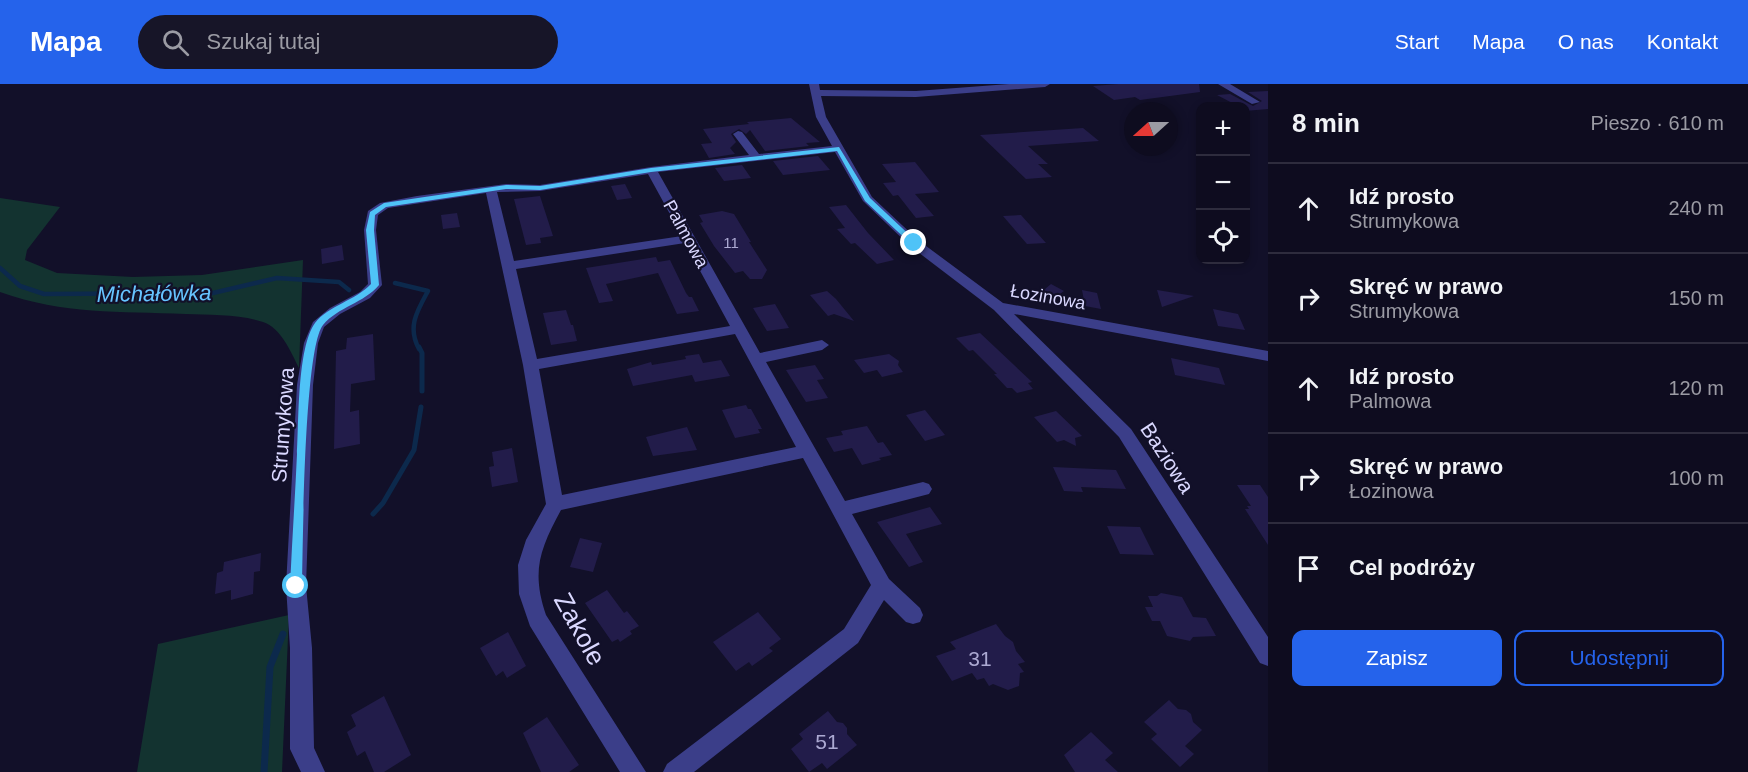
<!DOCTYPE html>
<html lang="pl">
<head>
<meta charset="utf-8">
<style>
  :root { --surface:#0e0c1f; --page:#171528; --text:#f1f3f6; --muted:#9b9ba4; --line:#2e2c3d; --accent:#2563eb }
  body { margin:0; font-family:Helvetica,sans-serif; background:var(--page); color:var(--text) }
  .controls { position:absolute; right:18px; top:18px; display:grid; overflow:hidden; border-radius:12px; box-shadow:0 3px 9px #0003 }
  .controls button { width:54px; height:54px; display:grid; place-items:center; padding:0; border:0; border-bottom:2px solid var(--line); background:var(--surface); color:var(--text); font:30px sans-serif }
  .compass { position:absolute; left:1124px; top:18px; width:54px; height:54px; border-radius:50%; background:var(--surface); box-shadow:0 3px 9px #0003; rotate:249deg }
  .stop { position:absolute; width:18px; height:18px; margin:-14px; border:4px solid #4fc3f7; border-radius:50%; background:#fff }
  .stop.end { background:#4fc3f7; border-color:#fff; box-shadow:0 2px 6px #0008 }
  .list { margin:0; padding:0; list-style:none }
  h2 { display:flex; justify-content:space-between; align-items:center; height:78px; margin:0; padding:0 24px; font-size:26px }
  h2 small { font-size:20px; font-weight:400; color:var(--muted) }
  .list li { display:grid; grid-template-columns:39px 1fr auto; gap:18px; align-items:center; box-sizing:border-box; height:90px; padding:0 24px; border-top:2px solid var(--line) }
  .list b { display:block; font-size:22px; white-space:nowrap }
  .list p { margin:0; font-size:20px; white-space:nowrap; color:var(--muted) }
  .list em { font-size:20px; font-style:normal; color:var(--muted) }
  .actions { display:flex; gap:12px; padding:18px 24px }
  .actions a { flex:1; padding:14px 0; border:2px solid var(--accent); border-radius:12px; text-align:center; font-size:21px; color:var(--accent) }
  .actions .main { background:var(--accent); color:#fff }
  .icon { flex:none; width:33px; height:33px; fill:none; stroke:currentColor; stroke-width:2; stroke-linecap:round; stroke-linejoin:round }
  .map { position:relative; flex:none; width:1268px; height:688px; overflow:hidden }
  header { display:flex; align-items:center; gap:36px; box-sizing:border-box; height:84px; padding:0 30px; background:var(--accent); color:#fff }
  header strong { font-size:28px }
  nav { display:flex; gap:33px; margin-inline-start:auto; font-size:21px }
  .search { width:420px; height:54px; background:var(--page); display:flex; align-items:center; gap:15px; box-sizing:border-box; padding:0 21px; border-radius:33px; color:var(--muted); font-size:22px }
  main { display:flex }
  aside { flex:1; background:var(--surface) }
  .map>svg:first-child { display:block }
  .green { fill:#133330 }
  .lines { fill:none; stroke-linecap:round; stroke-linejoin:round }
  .stream-far2 { stroke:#0c294c; stroke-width:4.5 }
  .stream-far1 { stroke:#0c294c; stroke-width:5 }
  .stream { stroke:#0c294c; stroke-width:7 }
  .building { fill:#221c4a }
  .minor { fill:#3b3e89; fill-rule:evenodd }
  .route { fill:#4fc3f7 }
  .labels { text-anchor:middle; stroke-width:4.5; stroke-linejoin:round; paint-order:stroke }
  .far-number-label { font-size:15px; fill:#aca9d2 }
  .far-street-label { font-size:18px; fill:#dad8ff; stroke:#121029 }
  .street-label { font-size:21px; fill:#dad8ff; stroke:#121029 }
  .near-number-label { font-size:21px; fill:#aca9d2 }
  .water-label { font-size:22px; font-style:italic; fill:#66c4ff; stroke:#121029 }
  .near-street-label { font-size:26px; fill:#dad8ff; stroke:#121029 }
</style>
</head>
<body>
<header>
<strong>Mapa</strong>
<div class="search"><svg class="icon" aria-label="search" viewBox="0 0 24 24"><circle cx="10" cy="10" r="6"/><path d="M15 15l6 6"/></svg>Szukaj tutaj</div>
<nav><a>Start</a><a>Mapa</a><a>O nas</a><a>Kontakt</a></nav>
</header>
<main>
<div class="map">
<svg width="1268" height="688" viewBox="0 0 1268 688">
  <rect width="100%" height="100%" fill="#121029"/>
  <!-- green -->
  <path class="green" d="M0,114L60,123L27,166L25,176L57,189L133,193L202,191L303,176L299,284C291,268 281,244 263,238C240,230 210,231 186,230C118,227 65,231 0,208Z
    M289,531L282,688H137L158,560Z"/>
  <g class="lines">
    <!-- stream-far2 -->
    <path class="stream-far2" d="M0,184L20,202L44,210L213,209L277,194L339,198L349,206
      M395,199L428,207C417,227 407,243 419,265"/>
    <!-- stream-far1 -->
    <path class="stream-far1" d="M419,263L422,269V307
      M373,430L383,419L414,366L421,323"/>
    <!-- stream -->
    <path class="stream" d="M264,688L270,583L283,550"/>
  </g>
  <!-- building -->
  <path class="building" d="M1118,0H1199L1200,8L1140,16L1135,13L1114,16L1093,2Z
    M1268,7V25L1245,27V22H1238L1217,11L1230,10L1253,22L1262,17L1248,8Z
    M791,34L820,58L806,59L809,62L765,67L750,46L746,50L739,45L731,50L736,58L730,64L735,70L709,74L701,60L712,59L703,45L749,40L747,38Z
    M1083,44L1099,57L1028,62L1048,80H1038L1052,93L1026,95L980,51Z
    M818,72L830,86L783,91L773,77Z
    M915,78L939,108L915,110L934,132L916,134L898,111L893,112L883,99L896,98L882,80Z
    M742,81L751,94L724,97L715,84Z
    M625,100L632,114L617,116L611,102Z
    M540,112L553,152L540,154L541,159L526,161L514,115Z
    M846,121L868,149L894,176L877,180L855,159L851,160L837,145L845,144L829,123Z
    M722,127L734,130L751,158H749L767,186L762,195H750L743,187L735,189L714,162L700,139L703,138L699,131Z
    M457,129L460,143L443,145L441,131Z
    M1021,131L1046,159L1027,160L1003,132Z
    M342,161L344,176L322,180L321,165Z
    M656,173L658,178L670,176L686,209L689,213H692L699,227L677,230L658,189L606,200L613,217L599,219L586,184Z
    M1051,200L1064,207L1052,216L1039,210Z
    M1082,206L1097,209L1101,225L1085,222Z
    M1157,206L1194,212L1162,223Z
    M827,207L836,215L854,237L834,230L828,232L810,211Z
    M775,220L789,244L767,247L753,224Z
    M1213,225L1238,230L1245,246L1218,242Z
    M566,226L571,241H573L577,257L551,261L543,229Z
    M980,249L1032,298L1028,299L1033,305L1017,309L1012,304H1007L994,290H997L973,266L969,267L956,254Z
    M373,250L375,296L351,300L350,328L359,326L360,360L334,365L336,267L346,265L347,254Z
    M699,270L703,279L721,276L730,292L695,298L692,291L633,302L627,285L651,278L652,281L686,275L685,272Z
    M889,270L899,277L898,281L903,288L882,293L877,286L864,289L854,276Z
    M1171,274L1219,284L1225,301L1175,291Z
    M815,281L824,295L817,296L828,314L806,318L786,286Z
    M746,321L748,325H751L762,345H758L760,349L735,354L722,326Z
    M925,326L945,351L925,357L906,331Z
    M1056,327L1082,352L1075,354L1076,362L1064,356L1057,358L1034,333Z
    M867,342L878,359L883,358L892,371L879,374L881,376L862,381L852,364L834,368L826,354L843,351L841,347Z
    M687,343L697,366L653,372L646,353Z
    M512,364L518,398L492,403L489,383L494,382L492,368Z
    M1053,383L1116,386L1126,405L1081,403L1083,408L1064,407Z
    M1237,401H1260L1268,413V461L1245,425H1249L1247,422H1251Z
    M930,423L942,440L906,450L923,478L909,483L877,438Z
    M1107,442L1140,443L1154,471L1120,470Z
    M580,454L602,459L593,488L570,483Z
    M261,469L260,487L254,488L253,510L231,516V506L215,510L217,489L223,487L224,478Z
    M607,506L624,529L627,527L639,542L630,547L632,550L620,558L618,555L612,558L585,519Z
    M1161,509L1182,513L1193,533L1206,534L1216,552L1193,553L1190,557L1167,552L1160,537H1152L1145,523H1153L1148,512H1157Z
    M758,528L781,555L769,564L773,567L752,582L749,578L736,587L713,558Z
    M996,540L1005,552L1013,558L1016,567L1025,578L1018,580L1024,588L1020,589L1019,602L1008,606L993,600L989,602L984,594L977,596L972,589L952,597L936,572L956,565L950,558Z
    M508,548L526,582L507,594L503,587L496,592L480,564Z
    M384,612L411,671L384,688H374L365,667L357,672L347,648L356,642L351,631Z
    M1169,616L1178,625L1186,626L1191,630L1193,638L1202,646L1185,662L1194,670L1180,683L1151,655L1157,650L1144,638Z
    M828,627L837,638L843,639L847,644V650L857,661L827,685L822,679L809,688L791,665L803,655L799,650Z
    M547,633L579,681L569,688H541L523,649Z
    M1091,648L1113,669L1105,676L1118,688H1075L1064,671Z"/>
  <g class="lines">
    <!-- minor -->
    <path class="minor" d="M809,0H819L820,6L916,7L1009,0H1050L1045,3L916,13L821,12L826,33L872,113L918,156L1003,219L1268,267V277L1014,230L1131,345L1268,553V582L1260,579L1119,353L994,226L910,162L863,117L835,68L658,88L760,269L822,256L829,261L822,266L766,278L845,417L923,398L929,400L932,405L929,410L852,430L889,495L920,524L923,531L920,538L913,540L906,538L884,516L858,559L694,688H663L667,680L844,545L871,501L803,374L561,426C540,465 531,487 546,531L646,688H620L530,542L519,510L518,481L526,456L546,420L523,281L486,109L388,124L378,131L376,146L382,201L370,214L340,230L324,243L318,259L313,301L306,502L312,564L314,664L325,688H301L290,665V564L286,502L297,301L304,259L313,238L330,224L360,208L368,200L364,146L368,127L380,119L417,112L506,100L540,101L651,83L749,71L733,50L738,47L742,48L759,70L832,62L816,33ZM648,90L682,152L514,177L497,108L540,107ZM685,159L730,242L537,275L516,185ZM735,250L796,363L562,411L539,285Z
      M1218,0H1230L1260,18L1252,20Z"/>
  </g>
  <!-- route -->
  <path class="route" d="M839,63L870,114L917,158V161H912L865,117L837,67L651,88L540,106L506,105L386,123L375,131L374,146L379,201C364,219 338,223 323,241C304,265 303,460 302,502L296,508L292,506L290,502C292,458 295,414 297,370C299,339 297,264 315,239C329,221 355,217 371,200L366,146L370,128L384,119L506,101L540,102L651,84Z"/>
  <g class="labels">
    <!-- far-number labels -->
    <g class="far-number-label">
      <text x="731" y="164">11</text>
    </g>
    <!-- far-street labels -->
    <g class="far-street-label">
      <text transform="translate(686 150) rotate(61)" y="6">Palmowa</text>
      <text transform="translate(1048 213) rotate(10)" y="6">Łozinowa</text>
    </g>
    <!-- street labels -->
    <g class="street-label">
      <text transform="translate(283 341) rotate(-86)" y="7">Strumykowa</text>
      <text transform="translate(1167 374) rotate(57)" y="7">Baziowa</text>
    </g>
    <!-- near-number labels -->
    <g class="near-number-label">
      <text x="980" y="582">31</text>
      <text x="827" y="665">51</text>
    </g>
    <!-- water labels -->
    <g class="water-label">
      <text transform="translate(154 209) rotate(-1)" y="8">Michałówka</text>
    </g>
    <!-- near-street labels -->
    <g class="near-street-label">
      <text transform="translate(580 545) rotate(61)" y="9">Zakole</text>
    </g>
  </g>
</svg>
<div class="controls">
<button>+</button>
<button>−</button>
<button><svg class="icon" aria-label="locate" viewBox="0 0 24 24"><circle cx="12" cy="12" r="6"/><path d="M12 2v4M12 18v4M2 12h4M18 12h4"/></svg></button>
</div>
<svg class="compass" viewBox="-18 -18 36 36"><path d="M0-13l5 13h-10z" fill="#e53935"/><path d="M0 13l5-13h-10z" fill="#9b9ba4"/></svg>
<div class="stop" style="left:296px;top:502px"></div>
<div class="stop end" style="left:914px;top:159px"></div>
</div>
<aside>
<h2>8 min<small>Pieszo · 610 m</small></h2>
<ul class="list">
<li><svg class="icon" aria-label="ahead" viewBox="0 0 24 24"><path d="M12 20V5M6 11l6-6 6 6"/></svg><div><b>Idź prosto</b><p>Strumykowa</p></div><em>240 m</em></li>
<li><svg class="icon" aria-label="right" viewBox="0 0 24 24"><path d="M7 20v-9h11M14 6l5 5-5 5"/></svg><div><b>Skręć w prawo</b><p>Strumykowa</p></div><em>150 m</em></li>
<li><svg class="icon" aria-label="ahead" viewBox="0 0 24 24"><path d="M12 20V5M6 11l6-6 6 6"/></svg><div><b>Idź prosto</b><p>Palmowa</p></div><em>120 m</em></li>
<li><svg class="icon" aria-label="right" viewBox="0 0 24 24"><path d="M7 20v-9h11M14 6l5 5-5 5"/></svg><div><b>Skręć w prawo</b><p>Łozinowa</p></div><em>100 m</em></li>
<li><svg class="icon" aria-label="arrive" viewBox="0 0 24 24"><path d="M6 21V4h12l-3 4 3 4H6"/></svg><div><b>Cel podróży</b></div></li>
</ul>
<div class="actions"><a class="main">Zapisz</a><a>Udostępnij</a></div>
</aside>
</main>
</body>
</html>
